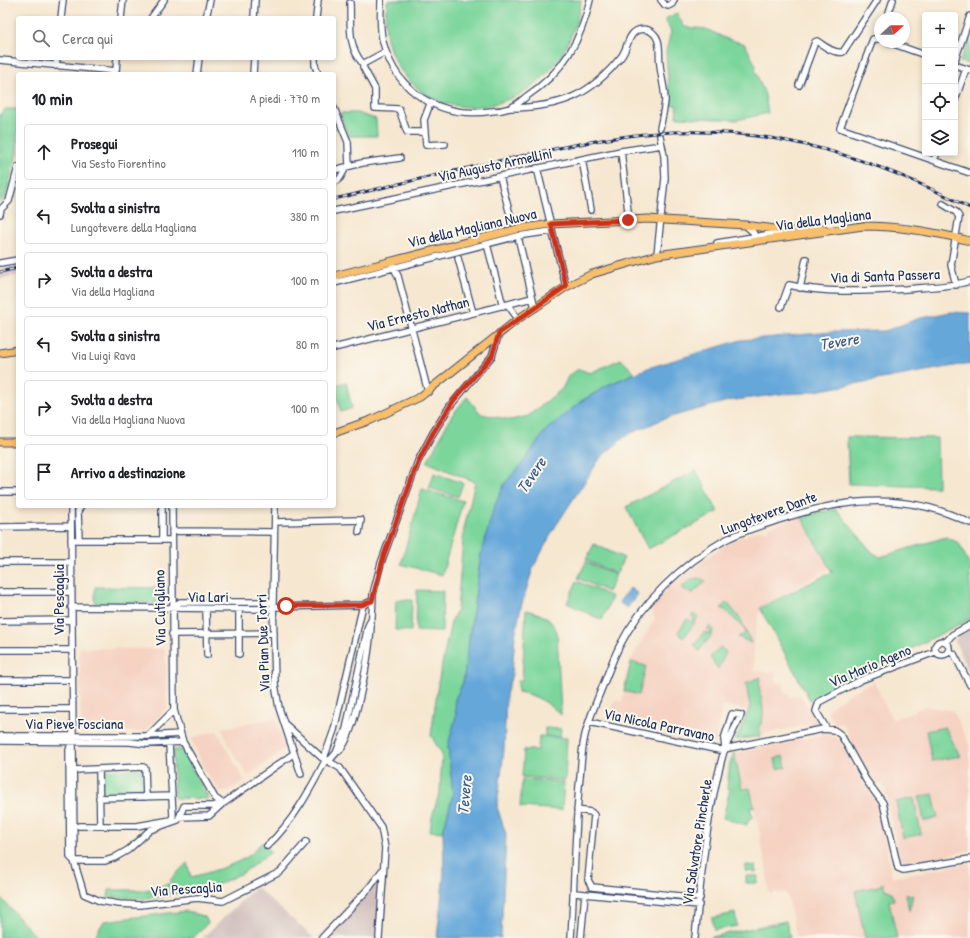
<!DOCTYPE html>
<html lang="it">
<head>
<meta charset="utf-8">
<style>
  :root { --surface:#fff; --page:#f6f6f6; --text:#202124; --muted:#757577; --line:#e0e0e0 }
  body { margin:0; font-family:"Patrick Hand",sans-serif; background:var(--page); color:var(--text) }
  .controls { position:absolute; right:12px; top:12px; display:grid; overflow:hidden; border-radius:4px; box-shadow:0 2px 6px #0003 }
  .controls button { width:36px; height:36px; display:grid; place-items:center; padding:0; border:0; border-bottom:1px solid var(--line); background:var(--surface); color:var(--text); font:20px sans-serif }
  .compass { position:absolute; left:874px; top:12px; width:36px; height:36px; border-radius:50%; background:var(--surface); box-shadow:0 2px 6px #0003; rotate:69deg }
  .stop { position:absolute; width:12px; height:12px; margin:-9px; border:3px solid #c8321e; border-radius:50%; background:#fff }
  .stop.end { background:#c8321e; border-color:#fff; box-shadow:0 1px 4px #0008 }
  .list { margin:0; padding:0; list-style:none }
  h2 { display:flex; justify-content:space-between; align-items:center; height:52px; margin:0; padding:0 16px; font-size:17px }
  h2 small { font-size:13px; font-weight:400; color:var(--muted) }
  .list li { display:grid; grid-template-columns:26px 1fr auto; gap:12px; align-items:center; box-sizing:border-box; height:56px; margin:0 8px 8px; padding:0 8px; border:1px solid var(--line); border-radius:4px }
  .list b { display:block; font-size:15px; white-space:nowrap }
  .list p { margin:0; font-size:13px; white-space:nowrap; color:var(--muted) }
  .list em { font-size:13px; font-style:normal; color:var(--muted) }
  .icon { flex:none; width:22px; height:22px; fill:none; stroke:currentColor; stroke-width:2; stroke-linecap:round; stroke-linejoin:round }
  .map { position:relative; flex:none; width:970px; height:938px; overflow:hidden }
  .search { position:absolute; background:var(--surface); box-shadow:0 2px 6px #0003; left:16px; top:16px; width:320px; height:44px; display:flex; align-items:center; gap:10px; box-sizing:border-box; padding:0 14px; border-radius:4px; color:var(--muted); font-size:15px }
  .panel { position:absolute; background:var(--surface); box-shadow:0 2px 6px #0003; left:16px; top:72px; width:320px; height:436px; border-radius:4px }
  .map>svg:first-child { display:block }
  .built { fill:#f5d2c2 }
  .industrial { fill:#d1bfbd }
  .green { fill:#7cd69c; stroke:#4c827d }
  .water { fill:#66a7da; stroke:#406b9c }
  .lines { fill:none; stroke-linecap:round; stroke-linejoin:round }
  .minor-casing { stroke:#3c4b6f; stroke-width:8 }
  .major-casing { stroke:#3c4b6f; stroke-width:9 }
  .minor { stroke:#fff; stroke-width:5.5 }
  .major { stroke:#f8bf6c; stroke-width:7 }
  .rail-casing { stroke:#1b2f5e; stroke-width:3 }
  .rail { stroke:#fbf7ec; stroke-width:1.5; stroke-dasharray:4.5; stroke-linecap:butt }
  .route { stroke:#c8321e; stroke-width:5 }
  .labels { text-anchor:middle; stroke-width:4; stroke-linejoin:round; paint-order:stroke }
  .street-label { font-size:15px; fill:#1b2f5e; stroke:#fbf7ec }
  .water-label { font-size:16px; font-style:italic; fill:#355989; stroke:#fbf7ec }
</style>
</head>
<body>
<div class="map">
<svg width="970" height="938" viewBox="0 0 970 938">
  <rect width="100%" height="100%" fill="#fbf7ec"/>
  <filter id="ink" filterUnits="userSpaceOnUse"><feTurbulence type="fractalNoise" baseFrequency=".025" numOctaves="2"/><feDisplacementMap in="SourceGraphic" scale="8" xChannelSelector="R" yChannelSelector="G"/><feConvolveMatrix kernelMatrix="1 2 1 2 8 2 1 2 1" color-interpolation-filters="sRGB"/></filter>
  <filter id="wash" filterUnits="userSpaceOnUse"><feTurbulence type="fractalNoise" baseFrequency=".012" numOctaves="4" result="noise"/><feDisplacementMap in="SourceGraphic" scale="16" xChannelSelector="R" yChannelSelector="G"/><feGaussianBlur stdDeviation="0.9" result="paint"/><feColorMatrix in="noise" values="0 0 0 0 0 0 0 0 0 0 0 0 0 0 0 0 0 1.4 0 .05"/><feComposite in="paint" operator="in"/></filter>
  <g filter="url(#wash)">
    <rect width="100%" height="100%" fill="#f6e7d0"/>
    <!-- built -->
    <path class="built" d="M801,516L830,568L760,608L754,640V671L768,673L775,670L777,683L783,682L785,694H789L790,697L800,695L819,725L814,726L811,724L736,740L749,710L722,706L715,743L609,717L615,700L622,702L630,661L655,619L651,609L669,587L720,548L742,536L747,537V535L760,530H768L770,527Z
      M79,648L165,649L167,708L145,732L81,731Z
      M874,682L892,719L908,714L925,706L953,711L970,746V850L901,865L884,784L875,785L863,767L843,723L835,725L827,710L848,694Z
      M275,718L286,748L248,776L229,746L222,728Z
      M217,731L245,781L225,792L219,791L205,771L191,738Z
      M825,734L835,737L840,741L860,778L877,803L892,877L970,863V938H797L786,892L769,894L766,866L750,788L742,789L734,753Z"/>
    <!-- industrial -->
    <path class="industrial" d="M18,265V275L0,279V269Z
      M970,630V673L955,642L957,636Z
      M371,881L386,883L381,938H318Z
      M256,887L314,938H202Z"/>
    <!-- green -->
    <path class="green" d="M388,0H581C578,22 569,46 555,64C516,114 439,126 400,69C386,48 382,24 388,0Z
      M677,13L684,27L706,29L727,39L745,44L756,66L755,70L765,95L768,113L737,120L676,117L677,105H670L666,51L671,32L665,19Z
      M970,36V64L960,62Z
      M59,71L119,74H59Z
      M6,109H18L17,153L5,198L0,203V114Z
      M341,113H357L376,119L377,136H348L340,114Z
      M621,359L635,373L608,385L580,402L505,483L481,554L463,683L455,699L456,716L448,746L453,794L443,832L430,831L432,817L440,791L442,754L431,736L438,683L451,622L457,610L464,529L475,482L427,462L452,415L467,397L481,414L511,420L528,416L562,389L569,375L579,369L590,373Z
      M346,382L352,408L341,412L334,385Z
      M847,437L937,438L938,487L849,484Z
      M696,470L718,512L648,549L626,507Z
      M434,473L463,483L458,497L429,488Z
      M422,489L463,501L442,575L401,564Z
      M836,509L872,552L880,557L946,537L959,543L970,566V619L810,700L760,608L832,572L801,516Z
      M594,544L624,558L616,574L586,560Z
      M586,562L616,575L608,592L578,578Z
      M699,578L706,581L692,594L681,588L691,579Z
      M577,581L612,597L602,620L567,603Z
      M95,587L163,588V603H95Z
      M417,590L443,591L442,632L416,631Z
      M396,600H412L411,631L395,630Z
      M727,602L741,620L751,643L738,637L745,634V630L725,610L721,608Z
      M526,610C541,614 551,617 557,632L561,715C548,702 536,695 518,692V681L522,680Z
      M693,614L698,616L695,623L683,638L678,632L687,619L693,622L694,618L691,616Z
      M711,626L714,629L711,636L699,651L694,644L704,632L709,634L711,631L707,629Z
      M720,647L726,652L718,669L710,657Z
      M631,662L646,666L639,695L624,691Z
      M761,677C755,691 768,706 761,724L759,725L761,736L736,740L750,707L746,683Z
      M945,727L960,756L932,761L926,731Z
      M545,728L561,729L560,737L545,736Z
      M539,736L567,738L565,780L522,777L524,750H538Z
      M173,750H182L209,799L174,798Z
      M734,753L742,789L750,788L754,807L750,808L753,817L748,820L747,825L723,818L730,789L727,788L730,763Z
      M783,756L786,767L777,769L775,759Z
      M142,769L143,794L103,795L102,770Z
      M522,779L564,782L562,810L520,807Z
      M933,794L938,818L924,821L919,797Z
      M914,798L921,834L903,838L896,802Z
      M262,842L271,852L244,872L213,887H197L166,896L147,898L108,897L109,890H146L172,883L170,880L187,863L191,877C205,874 246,862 254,851C257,848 259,845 262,842Z
      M746,865L756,866V872L745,871Z
      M746,876H758L757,883H746Z
      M883,883L885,890H889L890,892H892L894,900L889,901L897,938H865L855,891L879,886Z
      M906,894L913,895L909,911Z
      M0,897L37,938H0Z
      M186,911L205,917L208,923L193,938H94L104,921Z
      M735,913L737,926L714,930L712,918Z
      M786,921L790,938H711V937Z"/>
    <!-- water -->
    <path class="water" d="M950,312L970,313V365L965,364L804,393L781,394L728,401L663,419L627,435L601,457L555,527L533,568L521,607L515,635L512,674L506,695L504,750L497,807L506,834L501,938H437L444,872L443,832L453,794L448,746L456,716L455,699L463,683L481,554L494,507L505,483L522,464L545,431L580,402L608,385L648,368L741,340L832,332L885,331L917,319Z
      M630,588L638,594L627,608L619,602Z"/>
  </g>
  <g filter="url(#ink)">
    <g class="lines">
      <!-- minor casing -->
      <g class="minor-casing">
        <path id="minor" d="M381,0C381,14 379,29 383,42C396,93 441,119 492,111C497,111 504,110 510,108C516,106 522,100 527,96C563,72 581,41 590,0
          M661,0L665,5L668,6L672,4L674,0
          M350,3C351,26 347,45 363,64L385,52
          M61,18L63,0
          M121,18L123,0
          M151,18L164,0
          M206,18L210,0
          M254,18L255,0
          M316,18L318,0
          M887,18L893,0
          M880,39H873L840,128L970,173
          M888,42L925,55
          M315,58V65L318,74
          M0,60L116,71L117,58
          M955,60L970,16
          M363,64V67L375,89V108L399,109L407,132H425L426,145L445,144
          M955,65L970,70
          M56,66L57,58
          M197,74L199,58
          M253,74L254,58
          M799,85L815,42L817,41C824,46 834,54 843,52L877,0
          M955,100L966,69
          M334,108L348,142L349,166L346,167
          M511,108C561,107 590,96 621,57C627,50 628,35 636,31C640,29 644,29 648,30C663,36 658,52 660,65C661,77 665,89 665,101C664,110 662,119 660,128
          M425,132L424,120L430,104
          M621,151L628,211
          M582,159L591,210
          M934,160L937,153
          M537,168L566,287
          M334,170L362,163L400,158
          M500,177L512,222
          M334,183L340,178L344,171
          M943,204L956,212L959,217L951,265L956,285
          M334,211L621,151L662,145
          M0,214L1,209L9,201L18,167
          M745,225L753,232L755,237
          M519,241L535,308
          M717,243L783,232
          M488,248L503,306
          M660,255H657L665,178L664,156L660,136
          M458,258L473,313
          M391,262L398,276L428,392
          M0,263L18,260
          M334,283L518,236L552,231
          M800,288L806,259
          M508,305L518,319
          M781,307L789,285C827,294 867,291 906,289C928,287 949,287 970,281
          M334,348L532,298
          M0,492H18
          M71,506L74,861L84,894L100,901L119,904L140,905L197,898L223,901L280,872L306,842
          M162,506V540
          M172,506L174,710L183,742L215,798L222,803
          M275,506L273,602L275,684L279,708L301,774
          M275,522L361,520L359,532
          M0,527L71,526
          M172,531L274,532
          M71,540H172
          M79,540L78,511L81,506
          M0,562H71
          M0,592H71
          M71,607L273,609
          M172,607L180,602H273
          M273,607L363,605L372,601
          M239,609V654
          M206,610L207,655
          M0,621L71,620
          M172,634L274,633
          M935 648a7 7 0 1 1 14 0a7 7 0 1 1-14 0Z
          M946,642L952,635L970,625
          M0,650H72
          M948,651L954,654L970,685
          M0,680H72
          M0,709H72
          M589,722L719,750L823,729L834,730L841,735L866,780L883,803L898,868L903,870L970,859
          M286,725L321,757L340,768L381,827L385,848L379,938
          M826,728L816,711L819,702L861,680L935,652
          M0,736H148L180,734
          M148,736L174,710
          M0,741L130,742L147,744L183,742
          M71,744L69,750L70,857L74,861
          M339,751C356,735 370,650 371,625
          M324,758L334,730L363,605
          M329,761L336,753L346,729L368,626L372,617L373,594L381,563L418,461L433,433L450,406L492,356L499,333
          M99,769L100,826
          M74,770L143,767L145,768L146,797
          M99,798L172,796
          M577,810L591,812L594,815L588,880L592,887L700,898
          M180,817L209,816L222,804
          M79,826H137L171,820L173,816L169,744
          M267,846C293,822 310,790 326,759
          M74,861H105L114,858L128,850L150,830L178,820L184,806H213L224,803L293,754
          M574,893L585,894L581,938
          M585,894L699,905
          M322,938L370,887L383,869
          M571,938C574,887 575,836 579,786C581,771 581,755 584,740C587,723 595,706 601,690C607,676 612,661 619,647C641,603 682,564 725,540C744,530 767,524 788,517C850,497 910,493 970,523
          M695,938C701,876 707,811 724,751C728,739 736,727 741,715L732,714L724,739L725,750"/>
      </g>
      <!-- major casing -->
      <g class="major-casing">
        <path id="major" d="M334,276L517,229L551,224L648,219L745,225L790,231L823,228
          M0,353L18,350
          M334,433L371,420L420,397L518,319L566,287L592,274L657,255L863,226C899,226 935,232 970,241
          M0,442H18"/>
      </g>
      <!-- minor -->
      <use href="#minor" class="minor"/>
      <!-- major -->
      <use href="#major" class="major"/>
      <!-- rail casing -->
      <g class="rail-casing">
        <path id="rail" d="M334,199C399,184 465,168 530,154C578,144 625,134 673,132C781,128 876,159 970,208
          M0,272L18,268"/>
      </g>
      <!-- rail -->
      <use href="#rail" class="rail"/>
    </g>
  </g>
  <g class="lines" filter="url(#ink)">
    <!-- route -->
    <path class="route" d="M286,606L362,605L372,601L384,555L418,462L433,433L454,400L492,356L499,333L566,286L551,224L628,220"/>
  </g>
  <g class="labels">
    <!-- street labels -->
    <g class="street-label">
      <text transform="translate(495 165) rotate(-12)" y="5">Via Augusto Armellini</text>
      <text transform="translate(823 220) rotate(-7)" y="5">Via della Magliana</text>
      <text transform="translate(472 228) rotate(-13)" y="5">Via della Magliana Nuova</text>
      <text transform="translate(885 276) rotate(-2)" y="5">Via di Santa Passera</text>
      <text transform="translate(418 314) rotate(-14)" y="5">Via Ernesto Nathan</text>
      <text transform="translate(769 513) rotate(-20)" y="5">Lungotevere Dante</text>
      <text x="208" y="602">Via Lari</text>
      <text transform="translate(59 600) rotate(-90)" y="5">Via Pescaglia</text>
      <text transform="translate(160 608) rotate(-91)" y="5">Via Cutigliano</text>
      <text transform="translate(263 643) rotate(-92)" y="5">Via Pian Due Torri</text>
      <text transform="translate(870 666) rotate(-23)" y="5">Via Mario Ageno</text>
      <text x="74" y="729">Via Pieve Fosciana</text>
      <text transform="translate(659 725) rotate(12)" y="5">Via Nicola Parravano</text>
      <text transform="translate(697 842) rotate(-81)" y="5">Via Salvatore Pincherle</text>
      <text transform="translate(186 889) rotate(-4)" y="5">Via Pescaglia</text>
    </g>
    <!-- water labels -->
    <g class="water-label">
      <text transform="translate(839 341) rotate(-9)" y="6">Tevere</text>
      <text transform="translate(531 475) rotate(-56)" y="6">Tevere</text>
      <text transform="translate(464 795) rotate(-85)" y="6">Tevere</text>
    </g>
  </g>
</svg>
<div class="controls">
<button>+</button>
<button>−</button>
<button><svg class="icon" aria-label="locate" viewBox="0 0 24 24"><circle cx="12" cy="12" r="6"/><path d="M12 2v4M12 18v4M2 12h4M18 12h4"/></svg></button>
<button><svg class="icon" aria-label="layers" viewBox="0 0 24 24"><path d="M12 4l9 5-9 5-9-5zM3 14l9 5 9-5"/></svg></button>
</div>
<svg class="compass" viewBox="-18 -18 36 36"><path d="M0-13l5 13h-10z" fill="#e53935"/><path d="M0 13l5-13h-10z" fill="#757577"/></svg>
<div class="stop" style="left:286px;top:606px"></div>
<div class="stop end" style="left:628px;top:220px"></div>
<div class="search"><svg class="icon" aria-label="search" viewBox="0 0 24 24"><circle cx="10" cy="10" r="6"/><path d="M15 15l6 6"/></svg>Cerca qui</div>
<section class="panel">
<h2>10 min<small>A piedi · 770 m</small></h2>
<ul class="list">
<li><svg class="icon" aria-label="ahead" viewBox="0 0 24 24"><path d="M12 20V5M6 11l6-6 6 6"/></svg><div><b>Prosegui</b><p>Via Sesto Fiorentino</p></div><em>110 m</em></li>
<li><svg class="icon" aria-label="left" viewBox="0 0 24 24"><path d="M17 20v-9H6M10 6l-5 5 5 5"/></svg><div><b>Svolta a sinistra</b><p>Lungotevere della Magliana</p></div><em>380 m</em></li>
<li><svg class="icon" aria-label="right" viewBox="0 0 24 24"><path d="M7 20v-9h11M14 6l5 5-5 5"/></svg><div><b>Svolta a destra</b><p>Via della Magliana</p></div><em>100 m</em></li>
<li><svg class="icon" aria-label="left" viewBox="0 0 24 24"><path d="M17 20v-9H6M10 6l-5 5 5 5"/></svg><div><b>Svolta a sinistra</b><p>Via Luigi Rava</p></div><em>80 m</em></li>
<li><svg class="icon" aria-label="right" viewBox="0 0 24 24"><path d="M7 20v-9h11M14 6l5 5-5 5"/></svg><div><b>Svolta a destra</b><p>Via della Magliana Nuova</p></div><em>100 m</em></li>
<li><svg class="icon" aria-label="arrive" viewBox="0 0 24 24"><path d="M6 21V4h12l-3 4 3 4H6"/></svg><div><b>Arrivo a destinazione</b></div></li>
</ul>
</section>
</div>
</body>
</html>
